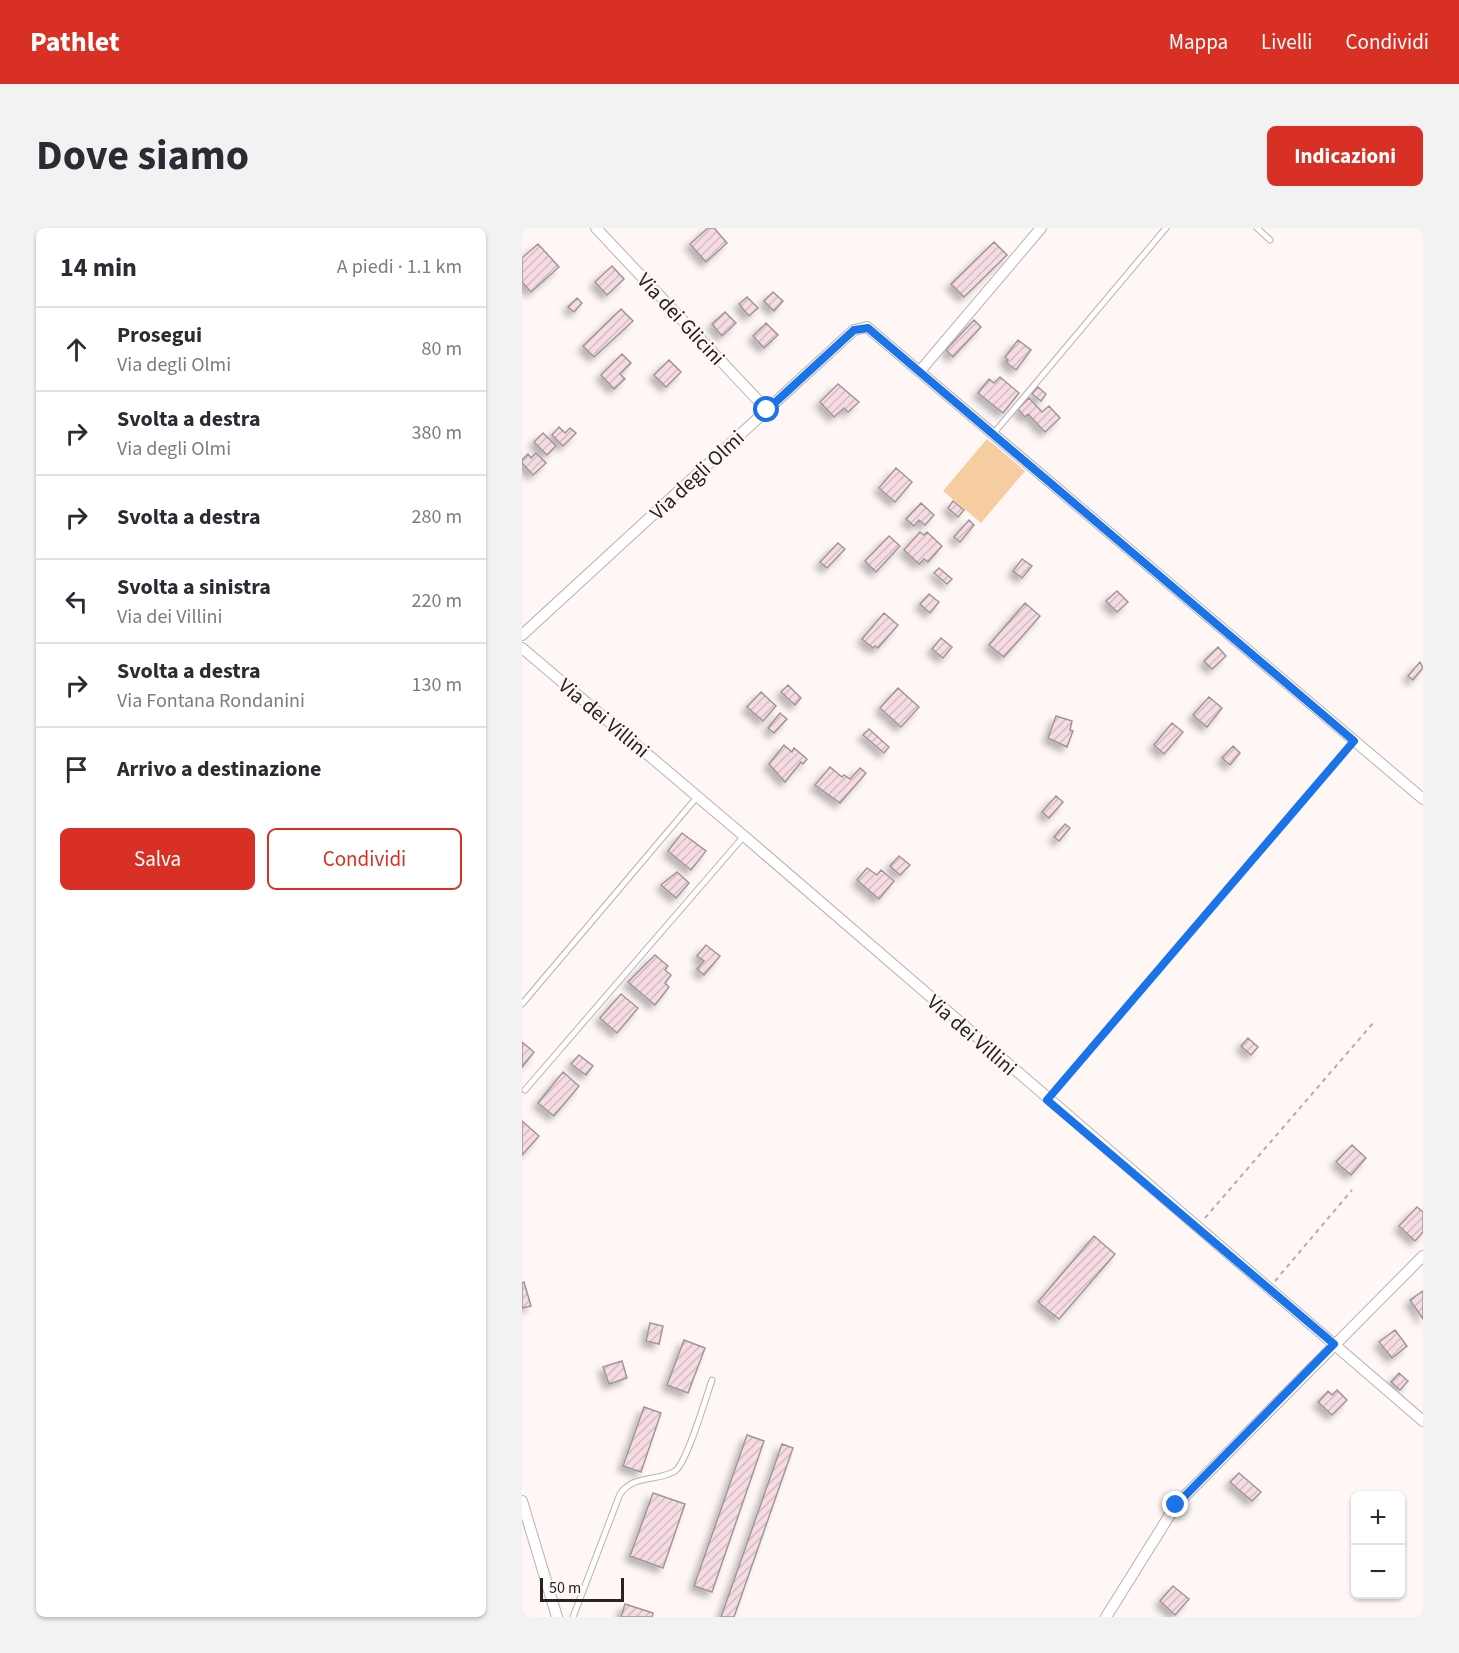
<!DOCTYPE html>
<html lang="it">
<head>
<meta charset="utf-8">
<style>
  :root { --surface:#fff; --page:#f2f2f3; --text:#2b2b33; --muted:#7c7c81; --line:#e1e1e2; --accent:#d93025 }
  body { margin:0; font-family:"Source Sans 3",sans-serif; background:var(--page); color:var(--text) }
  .controls { position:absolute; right:18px; bottom:18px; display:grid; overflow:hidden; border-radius:9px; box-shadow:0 2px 4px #0004 }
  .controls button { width:54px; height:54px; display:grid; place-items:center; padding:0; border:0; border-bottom:2px solid var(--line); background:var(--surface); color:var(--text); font:30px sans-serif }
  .scale { position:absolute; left:18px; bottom:15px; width:84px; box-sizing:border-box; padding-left:6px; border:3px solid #272323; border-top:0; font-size:16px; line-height:21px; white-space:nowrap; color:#272323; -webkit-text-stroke:4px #fef7f6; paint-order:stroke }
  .stop { position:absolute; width:18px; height:18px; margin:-14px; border:4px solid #1a73e8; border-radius:50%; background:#fff }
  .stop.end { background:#1a73e8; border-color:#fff; box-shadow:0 2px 6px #0008 }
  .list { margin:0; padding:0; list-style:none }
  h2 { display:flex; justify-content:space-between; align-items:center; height:78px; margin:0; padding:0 24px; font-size:26px }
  h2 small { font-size:20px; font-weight:400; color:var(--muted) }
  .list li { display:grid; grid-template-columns:39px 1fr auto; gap:18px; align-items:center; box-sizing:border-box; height:84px; padding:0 24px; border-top:2px solid var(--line) }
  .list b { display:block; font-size:22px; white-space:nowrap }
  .list p { margin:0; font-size:20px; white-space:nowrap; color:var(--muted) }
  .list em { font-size:20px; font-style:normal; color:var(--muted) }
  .actions { display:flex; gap:12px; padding:18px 24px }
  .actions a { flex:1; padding:14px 0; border:2px solid var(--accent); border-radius:9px; text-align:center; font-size:21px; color:var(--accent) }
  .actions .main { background:var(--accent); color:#fff }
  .icon { flex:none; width:33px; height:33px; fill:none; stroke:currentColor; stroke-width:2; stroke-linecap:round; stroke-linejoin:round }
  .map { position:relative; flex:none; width:901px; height:1389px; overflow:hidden; border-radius:9px }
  header { display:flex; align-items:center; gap:36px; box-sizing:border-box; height:84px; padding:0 30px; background:var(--accent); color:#fff }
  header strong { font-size:28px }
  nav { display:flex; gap:33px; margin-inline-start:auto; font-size:21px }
  .intro { display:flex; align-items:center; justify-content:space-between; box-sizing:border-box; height:144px; padding:0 36px }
  h1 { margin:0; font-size:42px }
  .button { padding:15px 27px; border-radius:9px; background:var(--accent); color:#fff; font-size:21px; font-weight:700 }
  main { display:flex; gap:36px; padding:0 36px }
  aside { flex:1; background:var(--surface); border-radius:9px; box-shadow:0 2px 4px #0004 }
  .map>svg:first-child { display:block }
  .grass { fill:#f6cda1 }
  .building { fill:url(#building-hatch); stroke:#a09699; stroke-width:1.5; filter:url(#shadow) }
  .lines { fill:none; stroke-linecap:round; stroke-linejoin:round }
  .service-casing { stroke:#bbb1b0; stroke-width:7 }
  .minor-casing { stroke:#bbb1b0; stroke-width:12 }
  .path { stroke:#b3adad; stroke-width:2; stroke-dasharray:4.5 4.5; stroke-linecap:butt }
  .service { stroke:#fff; stroke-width:5 }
  .minor { stroke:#fff; stroke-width:10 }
  .route { stroke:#1a73e8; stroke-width:8 }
  .labels { text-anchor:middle; stroke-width:5; stroke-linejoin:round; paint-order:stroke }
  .street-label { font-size:21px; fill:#272323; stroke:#fef7f6 }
</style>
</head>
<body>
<header>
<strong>Pathlet</strong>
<nav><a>Mappa</a><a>Livelli</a><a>Condividi</a></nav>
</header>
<div class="intro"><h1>Dove siamo</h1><a class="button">Indicazioni</a></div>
<main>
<aside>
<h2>14 min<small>A piedi · 1.1 km</small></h2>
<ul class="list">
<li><svg class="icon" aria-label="ahead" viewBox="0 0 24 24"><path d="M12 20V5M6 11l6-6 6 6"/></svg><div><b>Prosegui</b><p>Via degli Olmi</p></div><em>80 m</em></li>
<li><svg class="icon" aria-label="right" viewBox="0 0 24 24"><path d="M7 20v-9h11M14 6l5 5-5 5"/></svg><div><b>Svolta a destra</b><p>Via degli Olmi</p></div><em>380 m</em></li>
<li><svg class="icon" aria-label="right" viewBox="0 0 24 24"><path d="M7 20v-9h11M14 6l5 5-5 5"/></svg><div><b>Svolta a destra</b></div><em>280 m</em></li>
<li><svg class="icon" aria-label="left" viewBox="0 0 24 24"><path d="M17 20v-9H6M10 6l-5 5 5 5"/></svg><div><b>Svolta a sinistra</b><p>Via dei Villini</p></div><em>220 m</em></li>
<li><svg class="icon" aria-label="right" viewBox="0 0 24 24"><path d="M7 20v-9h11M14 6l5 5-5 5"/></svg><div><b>Svolta a destra</b><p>Via Fontana Rondanini</p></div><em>130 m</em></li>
<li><svg class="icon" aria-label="arrive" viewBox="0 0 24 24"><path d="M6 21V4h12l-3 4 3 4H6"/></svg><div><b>Arrivo a destinazione</b></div></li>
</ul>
<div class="actions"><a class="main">Salva</a><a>Condividi</a></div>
</aside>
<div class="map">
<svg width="901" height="1389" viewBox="0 0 901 1389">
  <defs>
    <pattern id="building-hatch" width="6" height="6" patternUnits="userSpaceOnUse" patternTransform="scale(1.5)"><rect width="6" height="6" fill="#f6dbe2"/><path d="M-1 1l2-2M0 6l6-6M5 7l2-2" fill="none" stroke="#d3bcc2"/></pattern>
    <filter id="shadow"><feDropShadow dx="-5" dy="5" stdDeviation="3" flood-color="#0004"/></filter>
  </defs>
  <rect width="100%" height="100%" fill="#fef7f6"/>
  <!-- grass -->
  <path class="grass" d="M465,211L503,243L459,295L421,263Z"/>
  <!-- building -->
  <path class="building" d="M186,0H192L205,15L184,34L168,16Z
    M472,14L485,27L442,69L429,56Z
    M16,16L37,39L9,64L0,54V30Z
    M90,38L102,51L85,67L73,54Z
    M251,64L261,73L252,83L242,73Z
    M225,69L236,80L227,88L217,76Z
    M55,70L60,75L52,84L46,79Z
    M99,81L111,93L72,129L61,118Z
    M203,84L214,95L200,108L190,96Z
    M452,92L459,99L431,129L424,122Z
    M244,95L256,107L242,120L231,108Z
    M496,112L509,122L494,142L484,134L486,132L483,129Z
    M100,126L109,135L98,146L103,151L92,161L79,147Z
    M147,132L159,144L144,159L132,147Z
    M478,149L497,165L481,185L456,165L467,151L472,155Z
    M316,156L337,174L326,184L322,180L312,189L298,174Z
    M516,159L524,166L519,173L510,166Z
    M507,170L520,184L527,178L538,190L523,204L506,186L503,189L496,181Z
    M37,199L43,205L48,200L54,205L41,218L30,207Z
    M21,205L34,218L25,227L12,214Z
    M14,225L24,235L11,247L0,235V232L6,226L9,230Z
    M374,240L390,254L373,274L357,260Z
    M431,273L442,282L436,289L426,280Z
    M399,275L412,287L403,297L397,292L392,298L384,291Z
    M447,292L452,297L438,314L432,309Z
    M398,304L402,307L405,304L420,318L406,334L402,331L397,336L382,322Z
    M367,308L378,318L354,344L343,333Z
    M316,315L323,321L305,340L298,334Z
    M500,331L510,338L500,350L491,343Z
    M417,340L430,351L425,356L412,345Z
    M595,363L606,374L595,384L584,373Z
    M407,366L417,374L408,385L398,376Z
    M503,375L518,388L482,429L467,417Z
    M362,385L376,397L356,420L353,418L351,420L340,411Z
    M419,410L430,419L421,430L410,421Z
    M696,419L704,428L690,441L682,433Z
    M898,434L901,440L891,452L886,448Z
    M266,457L279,470L273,477L259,464Z
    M376,460L397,479L379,499L358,480Z
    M239,464L254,478L241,493L225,479Z
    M687,469L700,480L685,499L671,487Z
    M258,485L265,491L252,505L246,500Z
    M534,488L550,493L548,502L551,503L545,519L526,510Z
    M650,495L661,504L642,526L632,517Z
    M347,501L367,519L362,525L341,507Z
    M262,517L270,524L272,520L285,531L281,536L279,534L263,554L247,536Z
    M711,518L718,525L708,537L700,530Z
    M308,539L320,549L322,547L328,551L338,540L344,545L318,575L293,557Z
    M534,568L541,574L527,590L520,584Z
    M543,596L548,600L537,613L532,609Z
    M160,605L184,623L169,642L146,623Z
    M377,628L388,637L378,647L368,638Z
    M345,640L355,647L359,642L372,653L357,671L335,652Z
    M155,644L167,655L154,670L139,657Z
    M184,717L198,728L182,747L175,741L182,733L175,728Z
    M133,727L146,738L143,742L149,747L143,755L147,759L133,777L106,754Z
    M99,766L116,780L95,805L78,790Z
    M726,810L736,819L729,827L719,818Z
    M0,814L12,824L0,839Z
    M57,827L71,838L64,847L49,836Z
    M41,844L57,858L32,888L16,875Z
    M0,893L17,908L0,927Z
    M830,917L844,930L829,947L814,934Z
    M895,979L901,984V1004L893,1013L877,998Z
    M572,1008L593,1026L537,1091L516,1074Z
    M2,1054L9,1078L0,1080V1055Z
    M901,1063V1091L888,1072Z
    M128,1095L141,1098L137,1116L124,1113Z
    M873,1102L885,1118L870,1130L857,1114Z
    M162,1112L183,1120L166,1165L145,1157Z
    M100,1133L105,1150L87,1156L81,1139Z
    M877,1145L886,1153L878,1162L869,1154Z
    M815,1162L825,1172L810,1187L796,1174L806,1163L810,1167Z
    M122,1179L139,1185L119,1244L101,1238Z
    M225,1207L242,1213L190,1364L172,1358Z
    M260,1216L271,1220L212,1389H199Z
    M717,1245L739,1264L730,1273L708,1254Z
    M131,1265L163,1276L141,1340L108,1328Z
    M651,1358L667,1371L653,1387L638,1373Z
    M103,1376L131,1385L130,1389H99Z"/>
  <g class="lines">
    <!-- service casing -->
    <g class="service-casing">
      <path id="service" d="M735,0L748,12
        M472,205L644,0
        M0,776L175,569
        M3,862L222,608
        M51,1389L98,1266C112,1246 135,1254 153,1243C165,1235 184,1169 190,1152"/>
    </g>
    <!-- minor casing -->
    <g class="minor-casing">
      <path id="minor" d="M74,0L245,182
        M398,143L519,0
        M0,407L332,102L345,99L901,571
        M0,420L222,608L901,1193
        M0,1273L35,1389
        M584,1389L654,1277L901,1028"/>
    </g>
    <!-- path -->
    <path class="path" d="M534,862L827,520
      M683,990L852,794
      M753,1053L830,962"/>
    <!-- service -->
    <use href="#service" class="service"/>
    <!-- minor -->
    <use href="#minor" class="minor"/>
  </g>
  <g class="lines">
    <!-- route -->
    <path class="route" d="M245,182L332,102L346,100L832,513L525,872L812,1116L654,1277"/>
  </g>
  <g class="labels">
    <!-- street labels -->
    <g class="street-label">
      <text transform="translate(159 91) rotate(47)" y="7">Via dei Glicini</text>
      <text transform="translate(175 247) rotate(-43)" y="7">Via degli Olmi</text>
      <text transform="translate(82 490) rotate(40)" y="7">Via dei Villini</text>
      <text transform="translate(450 807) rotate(41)" y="7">Via dei Villini</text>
    </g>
  </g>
</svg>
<div class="controls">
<button>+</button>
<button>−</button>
</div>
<div class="scale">50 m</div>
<div class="stop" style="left:245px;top:182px"></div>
<div class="stop end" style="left:654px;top:1277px"></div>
</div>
</main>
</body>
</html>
